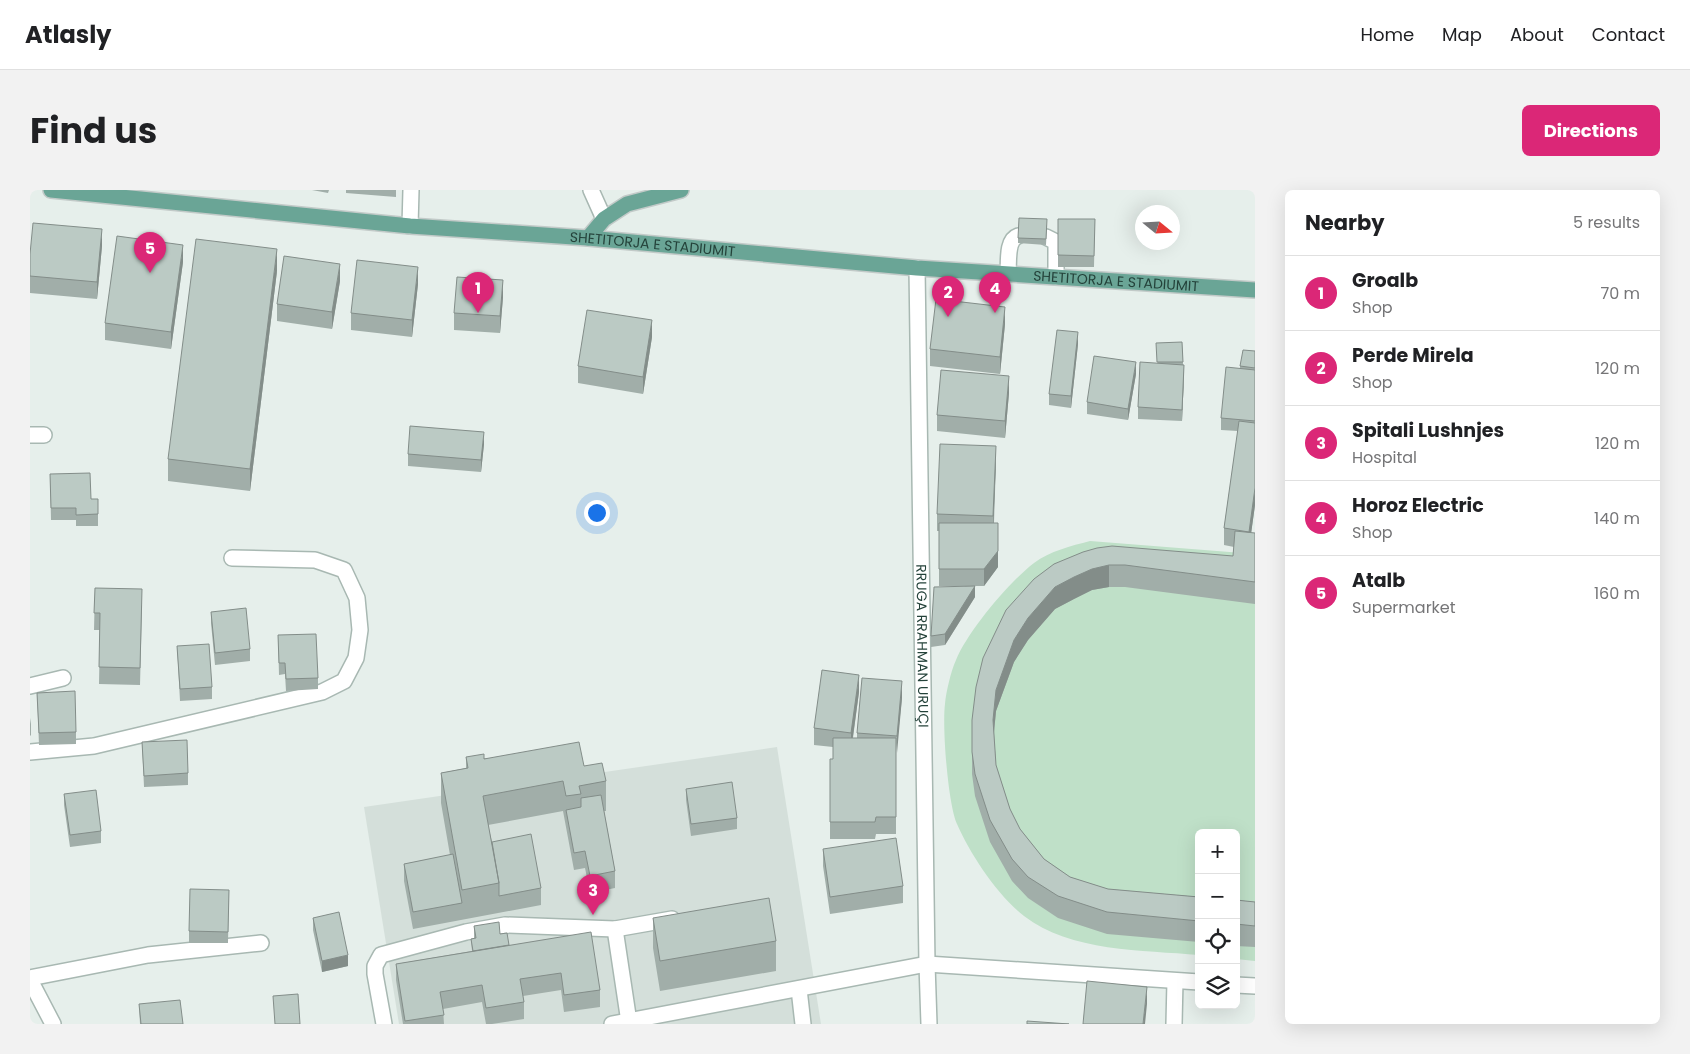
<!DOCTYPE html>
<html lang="en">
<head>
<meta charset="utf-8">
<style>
  :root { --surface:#fff; --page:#f2f2f2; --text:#202124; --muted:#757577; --line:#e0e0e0; --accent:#db2777 }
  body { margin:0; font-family:Poppins,sans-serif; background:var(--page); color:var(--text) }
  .controls { position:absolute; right:15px; bottom:15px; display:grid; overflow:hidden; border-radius:8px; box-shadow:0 5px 20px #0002 }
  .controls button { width:45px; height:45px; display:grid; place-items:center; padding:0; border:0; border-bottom:1px solid var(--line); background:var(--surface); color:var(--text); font:25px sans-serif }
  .compass { position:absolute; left:1105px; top:15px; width:45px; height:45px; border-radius:50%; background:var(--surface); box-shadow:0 5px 20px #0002; rotate:108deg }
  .you { position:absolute; left:566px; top:322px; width:18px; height:18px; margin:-12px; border:4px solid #fff; border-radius:50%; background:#1a73e8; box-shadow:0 0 0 8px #1a73e833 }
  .badge { display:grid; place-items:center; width:32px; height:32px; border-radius:50%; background:var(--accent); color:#fff; font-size:16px; font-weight:700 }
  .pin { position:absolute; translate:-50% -41px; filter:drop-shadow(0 1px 2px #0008) }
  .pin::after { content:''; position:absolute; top:26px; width:18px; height:15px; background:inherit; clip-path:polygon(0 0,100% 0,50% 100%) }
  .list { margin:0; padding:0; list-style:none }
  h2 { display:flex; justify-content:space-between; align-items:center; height:65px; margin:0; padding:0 20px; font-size:21px }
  h2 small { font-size:16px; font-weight:400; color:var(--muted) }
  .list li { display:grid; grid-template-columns:32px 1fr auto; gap:15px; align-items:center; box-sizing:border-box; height:75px; padding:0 20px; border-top:1px solid var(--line) }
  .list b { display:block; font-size:19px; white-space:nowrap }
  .list p { margin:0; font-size:16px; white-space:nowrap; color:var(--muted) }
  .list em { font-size:16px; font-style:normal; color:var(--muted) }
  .icon { flex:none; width:28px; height:28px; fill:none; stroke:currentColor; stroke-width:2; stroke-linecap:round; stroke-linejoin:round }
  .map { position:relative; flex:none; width:1225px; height:834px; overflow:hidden; border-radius:8px }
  header { display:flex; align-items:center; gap:30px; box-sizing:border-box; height:70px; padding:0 25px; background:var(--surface); border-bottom:1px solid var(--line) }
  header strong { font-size:24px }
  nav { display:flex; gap:28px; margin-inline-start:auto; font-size:18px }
  .intro { display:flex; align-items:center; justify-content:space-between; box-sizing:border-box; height:120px; padding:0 30px }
  h1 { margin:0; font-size:35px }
  .button { padding:12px 22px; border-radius:8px; background:var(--accent); color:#fff; font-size:18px; font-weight:700 }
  main { display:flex; gap:30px; padding:0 30px }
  aside { flex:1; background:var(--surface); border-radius:8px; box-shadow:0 5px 20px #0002 }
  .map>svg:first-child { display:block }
  .built { fill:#d4dfda }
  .green { fill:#bfe0c8 }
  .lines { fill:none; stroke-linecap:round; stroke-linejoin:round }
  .minor-casing { stroke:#a8b8b2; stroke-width:18 }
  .major-casing { stroke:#c2cac8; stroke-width:18 }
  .minor { stroke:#fff; stroke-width:15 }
  .major { stroke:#6aa596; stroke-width:15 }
  .wall { fill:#a1aea9 }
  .shaded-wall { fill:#838d89 }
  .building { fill:#bbcac4; stroke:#838d89 }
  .labels { text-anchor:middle; stroke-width:4; stroke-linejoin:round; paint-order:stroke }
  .street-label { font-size:14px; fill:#24423a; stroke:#f7fbf9 }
</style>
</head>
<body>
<header>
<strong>Atlasly</strong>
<nav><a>Home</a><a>Map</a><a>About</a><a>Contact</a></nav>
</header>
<div class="intro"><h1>Find us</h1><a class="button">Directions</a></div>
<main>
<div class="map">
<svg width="1225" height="834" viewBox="0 0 1225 834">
  <rect width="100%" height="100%" fill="#e6efeb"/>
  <!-- built -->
  <path class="built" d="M747,557L791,834H369L334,617Z"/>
  <!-- green -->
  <path class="green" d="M1060,351L1225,364V771L1206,769V643H1169V765C1113,760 1040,762 994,726C968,706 940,664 927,634C918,614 912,537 915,514C916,502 921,481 926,470C938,441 979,392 1004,373C1020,361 1041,356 1060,351Z"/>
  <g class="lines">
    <!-- minor casing -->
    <g class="minor-casing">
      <g id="minor">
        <path d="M561,0L574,29"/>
        <path d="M380,36L381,0"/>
        <path d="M1016,47L1026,52V87"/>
        <path id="s1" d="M887,78L897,774L899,834"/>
        <path d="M978,84C979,73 976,50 988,46"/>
        <path d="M0,245H14"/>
        <path d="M0,496L33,488"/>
        <path d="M0,562L64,556L292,502L314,491L326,468L330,440L327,408L314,380L285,370L202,368"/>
        <path d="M585,739L599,832"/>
        <path d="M0,788L118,765L231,753"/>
        <path d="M0,790L23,834"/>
        <path d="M1206,795L1225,796"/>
        <path d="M769,799L773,834"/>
        <path d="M354,834L345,784V776L351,765L436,742L475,735L585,739L642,729"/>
        <path d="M582,834L897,774L1169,792"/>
        <path d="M1144,834L1145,791"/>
      </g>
    </g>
    <!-- major casing -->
    <g class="major-casing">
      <g id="major">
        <path id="s2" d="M21,0L380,36L558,48L887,78L1225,100"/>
        <path d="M558,48L574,29L597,14L651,0"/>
      </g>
    </g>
    <!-- minor -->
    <use href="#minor" class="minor"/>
    <!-- major -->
    <use href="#major" class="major"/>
  </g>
  <!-- wall -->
  <path class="wall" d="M282,0H299L298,3Z
    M316,0H366V7L316,3Z
    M1028,29H1065L1064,77H1028Z
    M1017,35L1016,55L988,53V48Z
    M72,56L67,109L0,103V64Z
    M153,72L141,159L75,150V133Z
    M247,81L220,301L138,291V269Z
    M310,91L302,139L247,131V114Z
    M388,94L382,147L321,140V123Z
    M473,107L470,143L424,140V123Z
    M975,134L970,184L900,176V159Z
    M622,147L613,204L548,193V176Z
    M1152,152L1153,174L1154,186L1152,231L1108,229V217L1127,173Z
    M1048,154L1041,218L1019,215V204Z
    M1225,161V315L1221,343H1225V414L1095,397H1079L1062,400L1044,409L1025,419L998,450L984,472L966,521L964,543L966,575L980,619L990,639L1014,669L1040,687L1078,699L1169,707V752L1077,744L1028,728L998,708L982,691L960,652L945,606L942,584V530L1024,374L1203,366L1204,357L1194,355V338L1208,241L1191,240V228L1210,179V176Z
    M1106,184L1098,230L1057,224V212Z
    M979,203L975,248L907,241V225Z
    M454,254L451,282L378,276V264Z
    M966,272L964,333H968V377L954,396H945V407L915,455L901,457V446L935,396H909V341H907V324Z
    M20,284L61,309H68V336H46V330H21Z
    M65,398L112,416L110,495L69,494L70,440H64Z
    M181,422L220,459V471L185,475L181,433Z
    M248,445L288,488V499L256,501L255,484L249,485Z
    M147,456L182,497V509L150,511Z
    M829,502L823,548H827V543L872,508L866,563V644H846L845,649H800V569H803V557L784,555V538Z
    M7,503L46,542V554L9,555Z
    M0,528L1,534V545L0,546Z
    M112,552L158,583V595L114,597Z
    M436,567L554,576L576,591V621H574L585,681V698L560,703L555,678L544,680L533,621L458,635L462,652L511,698V715L383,739L374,691V674L420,665L411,613V583L436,578Z
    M656,599L707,628V639L661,646L656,610Z
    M34,604L71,641V653L40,657L34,615Z
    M793,659L873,696V713L800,724L793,676Z
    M199,700L198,753H159V741Z
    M1206,710L1225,712V757L1206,756Z
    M283,728L318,776L292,782L283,740Z
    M623,728L746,751V781L630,801L623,758Z
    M444,736L470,744L479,755L570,800V817L534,822L531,800L493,806L494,812V829L462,834H456L452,812L413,819L414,834H373L366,790V774L442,761L441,749L444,748Z
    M109,814L153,834H110Z"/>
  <!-- shaded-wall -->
  <path class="shaded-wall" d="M72,39V56L67,109V92Z
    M153,55V72L141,159V142Z
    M247,59V81L220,301V279Z
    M310,74V91L302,139V122Z
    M388,77V94L382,147V130Z
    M473,90V107L470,143V126Z
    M975,117V134L970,184V167Z
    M622,130V147L613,204V187Z
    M1048,142V154L1041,218V206Z
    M1106,172V184L1098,230V219Z
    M1154,175V186L1152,231V220Z
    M979,186V203L975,248V231Z
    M454,242V254L451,282V270Z
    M966,256V272L963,343V326Z
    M1225,298V315L1219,359V342Z
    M968,361V377L954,396V379Z
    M1079,375V397L1062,400L1044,409L1025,419L998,450L984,472L966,521L963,551V530L966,500L984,450L998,428L1025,397L1044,387L1062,379Z
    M945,396V407L915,455V444Z
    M829,485V502L821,560V543Z
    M872,491V508L867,563V546Z
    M318,765V776L292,782V771Z
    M1117,797V814L1115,834H1113Z"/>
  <!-- building -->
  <path class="building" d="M989,28L1017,29L1016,49L988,48Z
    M1028,29H1065L1064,66L1028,65Z
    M3,33L72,39L67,92L0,86V64Z
    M87,46L153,55L141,142L75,133Z
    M166,49L247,59L220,279L138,269Z
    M254,66L310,74L302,122L247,114Z
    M327,70L388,77L382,130L321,123Z
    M427,87L473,90L470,126L424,123Z
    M906,109L975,117L970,167L900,159Z
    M557,120L622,130L613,187L548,176Z
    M1027,140L1048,142L1041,206L1019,204Z
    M1152,152L1153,172H1127L1126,153Z
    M1213,160L1225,161V178L1210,176Z
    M1064,166L1106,172L1098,219L1057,212Z
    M1110,172L1154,175L1152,220L1108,217Z
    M1196,177L1225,180V231L1191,228Z
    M911,180L979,186L975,231L907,225Z
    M1209,231L1225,233V298L1219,342L1194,338Z
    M380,236L454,242L451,270L378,264Z
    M910,254L966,256L963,326L907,324Z
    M60,283L61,309H68V324L46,325V318H21L20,284Z
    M909,333H968V361L954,379H909Z
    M1205,341L1225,343V392L1095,375H1079L1062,379L1044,387L1025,397L998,428L984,450L966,500L963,530L966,575L980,619L990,639L1014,669L1040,687L1078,699L1169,707V731L1077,722L1028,706L998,687L982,669L960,630L945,584L942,562V530L946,497L953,468L976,420L1004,389L1024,374L1053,362L1067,358L1082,356L1203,366Z
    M945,396L915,444L901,446L904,397Z
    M65,398L112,399L110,478L69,477L70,423H64Z
    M216,418L220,459L185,463L181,422Z
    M286,444L288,488L256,489L255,473H249L248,445Z
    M179,454L182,497L150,499L147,456Z
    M792,480L829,485L821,543L784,538Z
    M832,488L872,491L867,546L827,543Z
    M45,501L46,542L9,543L7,503Z
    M803,548H866V627H846L845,632H800V569H803Z
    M157,550L158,583L114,586L112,552Z
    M549,552L554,576L572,573L576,591L549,596L551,604L536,606L533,591L453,606L469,693L432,700L411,583L438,578L436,567L454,564V569Z
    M702,592L707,628L661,634L656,599Z
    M66,600L71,641L40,645L34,604Z
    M571,605L585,681L560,686L555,661L544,663L536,620L551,617V608Z
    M501,644L511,698L469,706V693L462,652Z
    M866,648L873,696L800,707L793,659Z
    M423,664L432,713L383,722L374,674Z
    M160,699L199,700L198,742L159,741Z
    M739,708L746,751L630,771L623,728Z
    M1206,710L1225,712V736L1206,734Z
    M309,722L318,765L292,771L283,728Z
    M469,732L470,744L477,743L479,755L443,761L441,749L446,748L444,736Z
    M561,742L570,800L534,805L531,783L490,789L494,812L456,818L452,795L410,802L414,825L375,831L366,774Z
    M1057,791L1117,797L1113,834H1053Z
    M268,804L270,834H245L243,806Z
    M150,810L153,834H111L109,814Z
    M997,831L1039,834H997Z"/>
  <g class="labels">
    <!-- street labels -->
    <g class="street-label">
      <text dy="5" stroke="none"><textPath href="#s2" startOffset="604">SHETITORJA E STADIUMIT</textPath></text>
      <text dy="5" stroke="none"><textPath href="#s2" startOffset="1069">SHETITORJA E STADIUMIT</textPath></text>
      <text dy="5" stroke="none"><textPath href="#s1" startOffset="378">RRUGA RRAHMAN URUÇI</textPath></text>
    </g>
  </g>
</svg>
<div class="controls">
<button>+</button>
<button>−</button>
<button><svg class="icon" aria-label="locate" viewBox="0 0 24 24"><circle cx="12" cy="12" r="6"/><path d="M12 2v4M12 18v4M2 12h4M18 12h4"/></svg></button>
<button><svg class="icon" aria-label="layers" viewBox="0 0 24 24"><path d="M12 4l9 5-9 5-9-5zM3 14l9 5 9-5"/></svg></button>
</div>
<svg class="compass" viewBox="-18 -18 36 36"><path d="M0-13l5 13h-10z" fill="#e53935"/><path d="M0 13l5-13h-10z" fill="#757577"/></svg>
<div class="you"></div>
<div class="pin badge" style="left:448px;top:123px">1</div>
<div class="pin badge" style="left:918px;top:127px">2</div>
<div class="pin badge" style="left:563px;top:725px">3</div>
<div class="pin badge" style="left:965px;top:123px">4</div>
<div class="pin badge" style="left:120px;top:83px">5</div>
</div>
<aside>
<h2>Nearby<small>5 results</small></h2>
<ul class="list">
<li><span class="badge">1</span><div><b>Groalb</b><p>Shop</p></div><em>70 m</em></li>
<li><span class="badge">2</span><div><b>Perde Mirela</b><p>Shop</p></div><em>120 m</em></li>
<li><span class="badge">3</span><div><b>Spitali Lushnjes</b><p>Hospital</p></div><em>120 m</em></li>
<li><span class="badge">4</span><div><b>Horoz Electric</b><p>Shop</p></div><em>140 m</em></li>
<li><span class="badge">5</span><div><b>Atalb</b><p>Supermarket</p></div><em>160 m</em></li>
</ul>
</aside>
</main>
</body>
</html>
